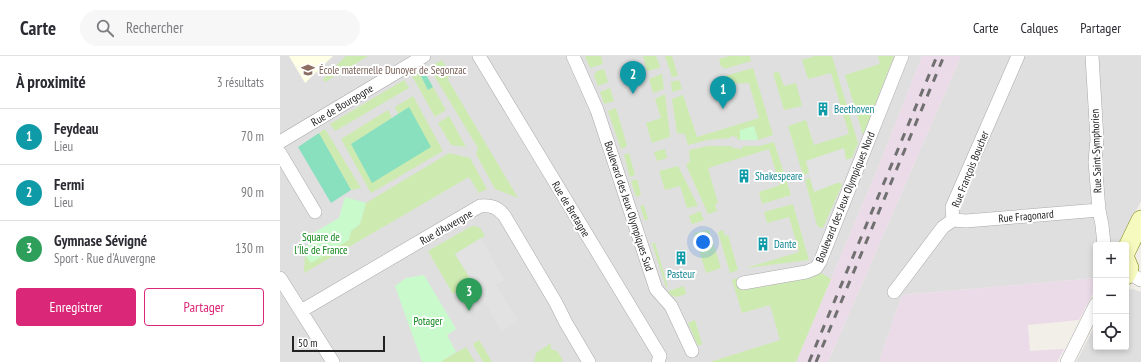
<!DOCTYPE html>
<html lang="fr">
<head>
<meta charset="utf-8">
<style>
  :root { --surface:#fff; --page:#f7f7f7; --text:#2b2b33; --muted:#7c7c81; --line:#e1e1e2; --accent:#db2777 }
  body { margin:0; font-family:"PT Sans Narrow",sans-serif; background:var(--page); color:var(--text) }
  .controls { position:absolute; right:12px; bottom:12px; display:grid; overflow:hidden; border-radius:4px; box-shadow:0 2px 6px #0003 }
  .controls button { width:36px; height:36px; display:grid; place-items:center; padding:0; border:0; border-bottom:1px solid var(--line); background:var(--surface); color:var(--text); font:20px sans-serif }
  .scale { position:absolute; left:12px; bottom:10px; width:93px; box-sizing:border-box; padding-left:4px; border:2px solid #222; border-top:0; font-size:11px; line-height:14px; white-space:nowrap; color:#222; -webkit-text-stroke:3px #fff; paint-order:stroke }
  .you { position:absolute; left:423px; top:186px; width:14px; height:14px; margin:-10px; border:3px solid #fff; border-radius:50%; background:#1a73e8; box-shadow:0 0 0 6px #1a73e833 }
  .badge { display:grid; place-items:center; width:26px; height:26px; border-radius:50%; background:var(--accent); color:#fff; font-size:13px; font-weight:700 }
  .pin { position:absolute; translate:-50% -33px; filter:drop-shadow(0 1px 2px #0008) }
  .pin::after { content:''; position:absolute; top:21px; width:14px; height:12px; background:inherit; clip-path:polygon(0 0,100% 0,50% 100%) }
  .list { margin:0; padding:0; list-style:none }
  h2 { display:flex; justify-content:space-between; align-items:center; height:52px; margin:0; padding:0 16px; font-size:17px }
  h2 small { font-size:13px; font-weight:400; color:var(--muted) }
  .list li { display:grid; grid-template-columns:26px 1fr auto; gap:12px; align-items:center; box-sizing:border-box; height:56px; padding:0 16px; border-top:1px solid var(--line) }
  .list b { display:block; font-size:15px; white-space:nowrap }
  .list p { margin:0; font-size:13px; white-space:nowrap; color:var(--muted) }
  .list em { font-size:13px; font-style:normal; color:var(--muted) }
  .actions { display:flex; gap:8px; padding:12px 16px }
  .actions a { flex:1; padding:9px 0; border:1px solid var(--accent); border-radius:4px; text-align:center; font-size:14px; color:var(--accent) }
  .actions .main { background:var(--accent); color:#fff }
  .icon { flex:none; width:22px; height:22px; fill:none; stroke:currentColor; stroke-width:2; stroke-linecap:round; stroke-linejoin:round }
  .map { position:relative; flex:none; width:861px; height:306px; overflow:hidden }
  header { display:flex; align-items:center; gap:24px; box-sizing:border-box; height:56px; padding:0 20px; background:var(--surface); border-bottom:1px solid var(--line) }
  header strong { font-size:19px }
  nav { display:flex; gap:22px; margin-inline-start:auto; font-size:14px }
  .search { width:280px; height:36px; background:var(--page); display:flex; align-items:center; gap:10px; box-sizing:border-box; padding:0 14px; border-radius:22px; color:var(--muted); font-size:15px }
  main { display:flex }
  aside { flex:1; background:var(--surface) }
  .map>svg:first-child { display:block }
  .residential { fill:#e0dfdf }
  .industrial { fill:#ebdbe8 }
  .education { fill:#ffffe5 }
  .grass { fill:#cdebb0 }
  .park { fill:#c8facc }
  .pitch { fill:#88e0be }
  .parking { fill:#e2e2e2 }
  .lines { fill:none; stroke-linecap:round; stroke-linejoin:round }
  .street-casing { stroke:#a9a9a9; stroke-width:14 }
  .secondary-casing { stroke:#707d05; stroke-width:20 }
  .street { stroke:#fff; stroke-width:13 }
  .secondary { stroke:#f7fabf; stroke-width:19 }
  .rail { stroke:#707070; stroke-width:3; stroke-dasharray:8 8; stroke-linecap:butt }
  .labels { text-anchor:middle; stroke-width:4; stroke-linejoin:round; paint-order:stroke }
  .education-label { font-size:11px; fill:#785e54; stroke:#fff; text-anchor:start }
  .street-label { font-size:11px; fill:#222; stroke:#fff }
  .culture-label { font-size:11px; fill:#0d838f; stroke:#fff; text-anchor:start }
  .park-label { font-size:11px; fill:#0c8416; stroke:#fff }
</style>
</head>
<body>
<header>
<strong>Carte</strong>
<div class="search"><svg class="icon" aria-label="search" viewBox="0 0 24 24"><circle cx="10" cy="10" r="6"/><path d="M15 15l6 6"/></svg>Rechercher</div>
<nav><a>Carte</a><a>Calques</a><a>Partager</a></nav>
</header>
<main>
<aside>
<h2>À proximité<small>3 résultats</small></h2>
<ul class="list">
<li><span class="badge" style="background:#0f9aa8">1</span><div><b>Feydeau</b><p>Lieu</p></div><em>70 m</em></li>
<li><span class="badge" style="background:#0f9aa8">2</span><div><b>Fermi</b><p>Lieu</p></div><em>90 m</em></li>
<li><span class="badge" style="background:#2e9e5b">3</span><div><b>Gymnase Sévigné</b><p>Sport · Rue d'Auvergne</p></div><em>130 m</em></li>
</ul>
<div class="actions"><a class="main">Enregistrer</a><a>Partager</a></div>
</aside>
<div class="map">
<svg width="861" height="306" viewBox="0 0 861 306">
  <rect width="100%" height="100%" fill="#f2efe9"/>
  <!-- residential -->
  <path class="residential" d="M0,0H642L598,112L516,306H0Z
    M681,0H861V145L838,189H816V222L622,239L599,306H548Z
    M853,233L861,236V306H796L816,268V291H846V234Z"/>
  <!-- industrial -->
  <path class="industrial" d="M642,0H681L548,306H516L598,112Z
    M816,222V232L799,264L748,269L750,295L784,293L777,306H599L622,239Z"/>
  <!-- education -->
  <path class="education" d="M9,0H53L25,27Z"/>
  <!-- grass -->
  <path class="grass" d="M66,0H88L45,26L43,23Z
    M305,0H321L323,8L310,12Z
    M363,0H376L380,10L379,12L367,15Z
    M385,0H392L398,20L392,21Z
    M450,0H470L471,5L444,13L443,10L441,11L439,3Z
    M535,0H552L578,87L572,102L566,104L563,92L530,117L523,119L508,70L526,64L534,89L569,78L551,17L528,23L522,4Z
    M598,0H614L583,79L565,19L600,8Z
    M162,4L171,20L167,22L238,142L215,133L196,98L198,92L149,11Z
    M473,12L493,79L478,84L474,70L460,74V84L457,83V81L451,80L450,82L427,84L408,89L405,78L397,77L392,43L403,39L417,81L479,62L469,27L446,28L445,20Z
    M324,13L328,26L318,30L314,19L317,15Z
    M143,14L145,17L141,20L148,34L153,31L166,54L155,61L132,20Z
    M499,16L504,30L516,27L522,50L504,54L493,17Z
    M382,18L384,33L373,37L369,23Z
    M124,24L129,32L55,75L50,68Z
    M399,24L402,33L392,36L391,26Z
    M330,32L334,45L324,48L320,36Z
    M385,38L390,81L372,87L366,67L381,62L375,43Z
    M133,40L163,95L91,137L61,83L108,54L112,62L71,88L92,126L129,51L118,58L115,51Z
    M336,52L347,90L341,93L328,55Z
    M169,60L186,91L171,89L158,67Z
    M45,73L81,132L71,134L39,77Z
    M494,86L511,139L482,148L479,136L500,129L489,93L428,112L438,147L435,148L437,155L428,158L406,109L410,105L409,94L428,90H452V92L462,93L463,90H479Z
    M385,93L387,102L377,105L374,96Z
    M169,97L190,102L207,133L199,137L189,121L24,217L25,199L31,207L80,168L86,147Z
    M349,97L355,119L350,121L344,99Z
    M398,110L418,150L407,152L400,130L385,134L379,115Z
    M530,122L534,135L557,127H561L562,129L543,172H540L537,169L525,124Z
    M357,123L361,139L356,141L351,125Z
    M513,148L529,204L466,212L519,196L509,161L487,167L484,156Z
    M364,149L368,163L365,165L360,150Z
    M420,155L424,164L412,168L409,160Z
    M195,170L200,172L205,180L175,198L192,225L173,238L148,195L190,171Z
    M429,174L441,212L426,217L414,177Z
    M443,174L445,180L448,179L458,214L450,217L438,176Z
    M372,187H375L388,231H386Z
    M541,217L551,223L516,306H430L500,284L490,249L462,257L452,224L461,221L465,234L532,222Z
    M404,230L406,238L396,241L391,239L388,235Z
    M415,264L422,288L418,290L408,267Z
    M199,284L212,306H203L193,288Z
    M271,287V293L277,295L283,304L281,306H254L256,297Z
    M186,291L195,306H160Z"/>
  <!-- park -->
  <path class="park" d="M474,70L478,84H460V74Z
    M65,141L86,147L80,168L71,175L69,184L31,207L25,199L30,179L59,162Z
    M144,219L176,273L167,279L176,296L160,306H142L115,230L126,222Z"/>
  <!-- pitch -->
  <path class="pitch" d="M145,17L153,31L148,34L141,20Z
    M129,51L151,91L92,127L71,88Z
    M39,77L71,134L51,147L18,91Z"/>
  <!-- parking -->
  <path class="parking" d="M564,92L566,104L572,102L562,129L561,127H557L534,136L526,105Z
    M201,182L224,224L216,229L238,265L222,275L175,198Z"/>
  <g class="lines">
    <!-- street casing -->
    <g class="street-casing">
      <path id="street" d="M199,0L380,300L378,306
        M293,0L317,54L376,233L391,250L412,295
        M812,0L817,83L815,106L819,154L822,169L824,189
        M0,86L144,0
        M0,97L35,156
        M673,164L672,151L738,0
        M673,164L686,165L819,154
        M848,217L861,224
        M0,222L53,306
        M463,227L526,216L536,212L540,206L622,0
        M614,236L663,171L673,164
        M21,255L200,150C211,149 217,151 224,159L276,247L286,267L309,306
        M787,306L816,248"/>
    </g>
    <!-- secondary casing -->
    <g class="secondary-casing">
      <path id="secondary" d="M846,195L861,164
        M846,205L849,212L846,219"/>
    </g>
    <!-- street -->
    <use href="#street" class="street"/>
    <!-- secondary -->
    <use href="#secondary" class="secondary"/>
    <!-- rail -->
    <path class="rail" d="M529,306L657,0
      M536,306L664,0"/>
  </g>
  <!-- icons -->
  <defs>
    <g id="school-bare" transform="scale(1.08)"><path d="M0-5L7-2L0 1L-7-2ZM-4 1L0 2.5L4 1V4Q0 6-4 4Z" fill="#8d6e63" stroke="#fff" stroke-width="2.5" paint-order="stroke"/></g>
    <g id="building-bare" transform="scale(1.08)"><path d="M-4-6H4V6H1V3H-1V6H-4ZM-2.5-4.3h1.7v1.8h-1.7ZM.8-4.3h1.7v1.8H.8ZM-2.5-1h1.7V.8h-1.7ZM.8-1h1.7V.8H.8Z" fill="#0f9aa8" stroke="#fff" stroke-width="2.5" paint-order="stroke"/></g>
  </defs>
  <g fill-rule="evenodd">
    <use href="#school-bare" x="28" y="14"/>
    <use href="#building-bare" x="543" y="53"/>
    <use href="#building-bare" x="464" y="120"/>
    <use href="#building-bare" x="483" y="188"/>
    <use href="#building-bare" x="401" y="202"/>
  </g>
  <g class="labels">
    <!-- education labels -->
    <g class="education-label">
      <text x="39" y="18">École maternelle Dunoyer de Segonzac</text>
    </g>
    <!-- street labels -->
    <g class="street-label">
      <text transform="translate(62 49) rotate(-31)" y="4">Rue de Bourgogne</text>
      <text transform="translate(816 95) rotate(-92)" y="4">Rue Saint-Symphorien</text>
      <text transform="translate(690 113) rotate(-68)" y="4">Rue François Boucher</text>
      <text transform="translate(565 141) rotate(-68)" y="4">Boulevard des Jeux Olympiques Nord</text>
      <text transform="translate(349 150) rotate(72)" y="4">Boulevard des Jeux Olympiques Sud</text>
      <text transform="translate(291 153) rotate(59)" y="4">Rue de Bretagne</text>
      <text transform="translate(746 160) rotate(-5)" y="4">Rue Fragonard</text>
      <text transform="translate(166 171) rotate(-30)" y="4">Rue d'Auvergne</text>
    </g>
    <!-- culture labels -->
    <g class="culture-label">
      <text x="554" y="57">Beethoven</text>
      <text x="475" y="124">Shakespeare</text>
      <text x="494" y="192">Dante</text>
      <text x="401" y="222" text-anchor="middle">Pasteur</text>
    </g>
    <!-- park labels -->
    <g class="park-label">
      <text x="41" y="185">Square de<tspan x="41" dy="13">l'Île de France</tspan></text>
      <text x="148" y="269">Potager</text>
    </g>
  </g>
</svg>
<div class="controls">
<button>+</button>
<button>−</button>
<button><svg class="icon" aria-label="locate" viewBox="0 0 24 24"><circle cx="12" cy="12" r="6"/><path d="M12 2v4M12 18v4M2 12h4M18 12h4"/></svg></button>
</div>
<div class="scale">50 m</div>
<div class="you"></div>
<div class="pin badge" style="left:443px;top:53px;background:#0f9aa8">1</div>
<div class="pin badge" style="left:353px;top:38px;background:#0f9aa8">2</div>
<div class="pin badge" style="left:189px;top:255px;background:#2e9e5b">3</div>
</div>
</main>
</body>
</html>
